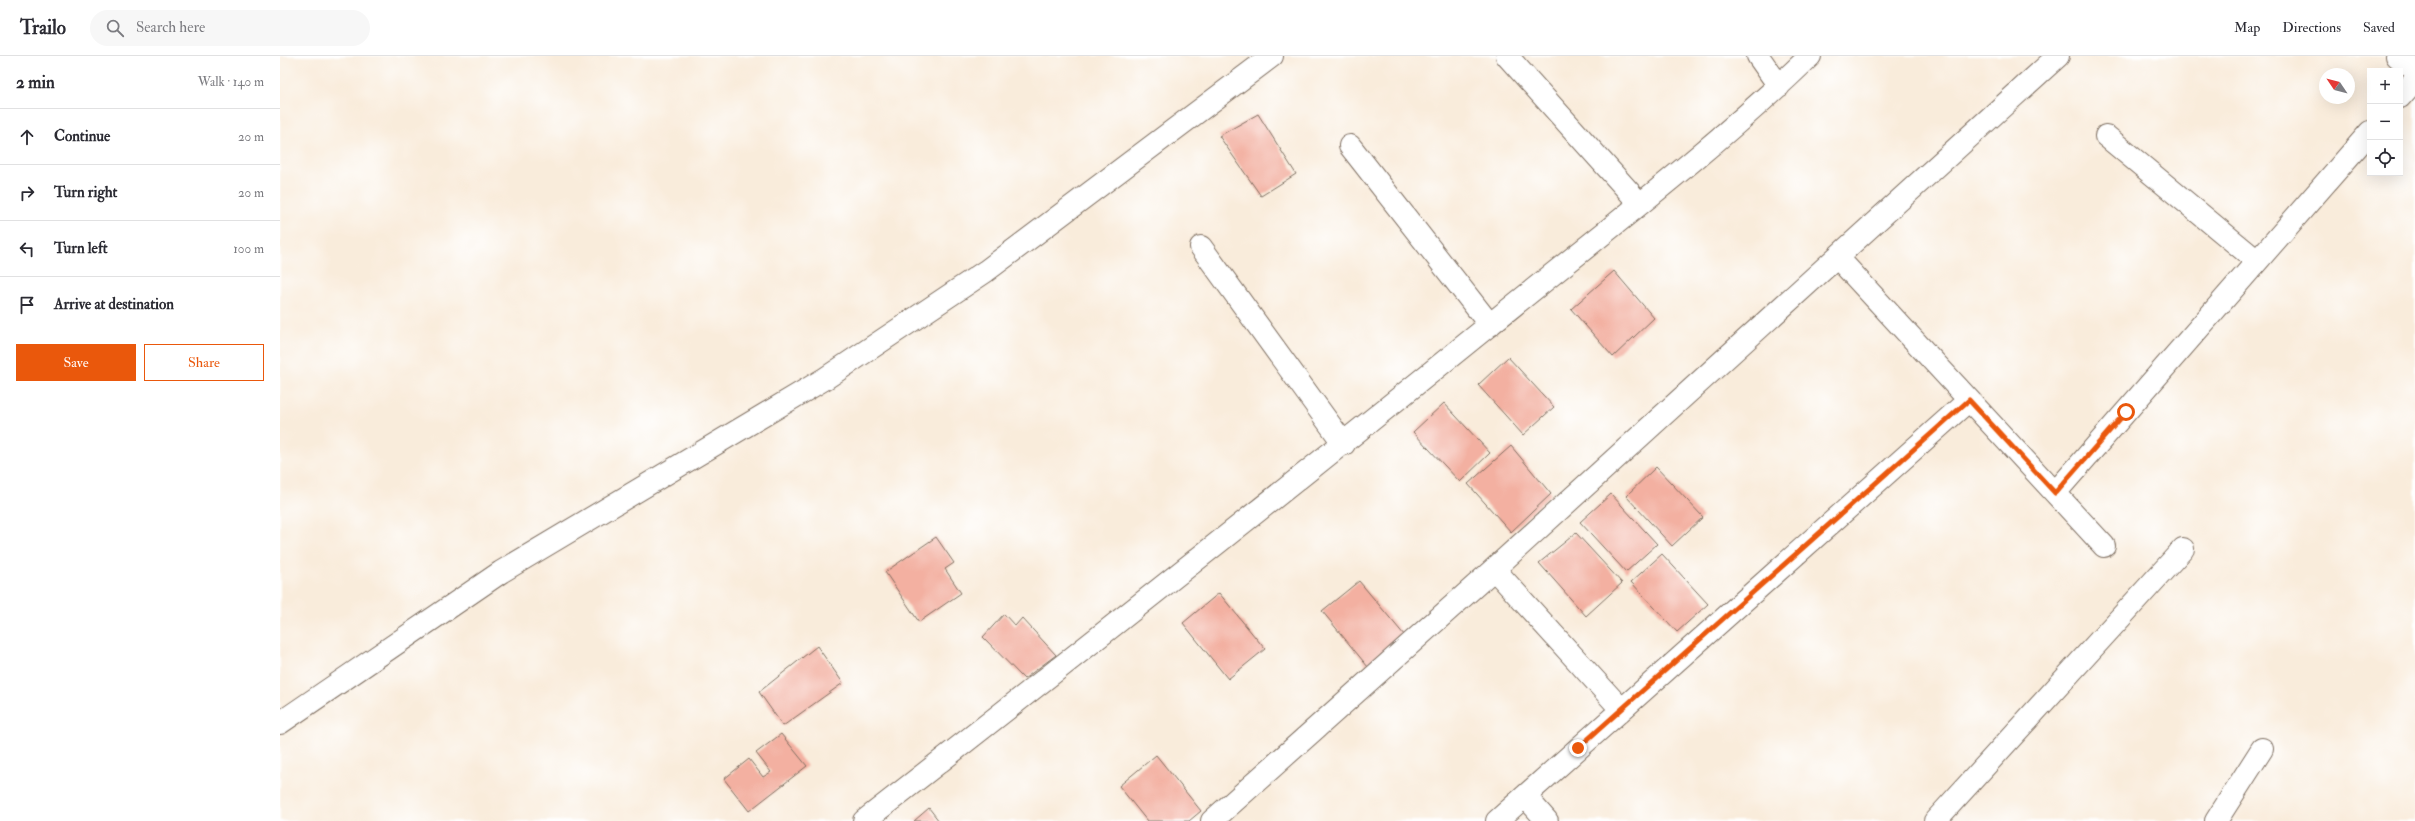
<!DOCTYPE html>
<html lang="en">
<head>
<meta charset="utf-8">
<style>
  :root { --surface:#fff; --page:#f7f7f7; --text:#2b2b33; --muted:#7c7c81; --line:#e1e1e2; --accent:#ea580c }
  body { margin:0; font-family:"IM FELL Double Pica",serif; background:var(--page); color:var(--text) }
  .controls { position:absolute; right:12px; top:12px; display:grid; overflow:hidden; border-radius:0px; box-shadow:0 4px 16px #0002 }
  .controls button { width:36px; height:36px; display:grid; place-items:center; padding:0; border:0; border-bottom:1px solid var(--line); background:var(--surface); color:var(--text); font:20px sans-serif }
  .compass { position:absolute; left:2039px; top:12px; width:36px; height:36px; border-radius:50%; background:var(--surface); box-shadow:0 4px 16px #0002; rotate:305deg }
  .stop { position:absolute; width:12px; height:12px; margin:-9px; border:3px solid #ea580c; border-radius:50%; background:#fff }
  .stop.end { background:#ea580c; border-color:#fff; box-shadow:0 1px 4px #0008 }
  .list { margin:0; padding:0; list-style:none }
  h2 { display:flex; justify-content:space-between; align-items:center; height:52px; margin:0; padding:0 16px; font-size:17px }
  h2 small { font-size:13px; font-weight:400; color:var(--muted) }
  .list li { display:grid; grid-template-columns:26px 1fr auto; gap:12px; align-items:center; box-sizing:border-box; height:56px; padding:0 16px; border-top:1px solid var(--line) }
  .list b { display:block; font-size:15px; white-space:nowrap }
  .list em { font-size:13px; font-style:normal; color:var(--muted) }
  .actions { display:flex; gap:8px; padding:12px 16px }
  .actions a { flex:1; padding:9px 0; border:1px solid var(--accent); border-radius:0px; text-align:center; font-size:14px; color:var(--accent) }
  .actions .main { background:var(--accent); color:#fff }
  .icon { flex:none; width:22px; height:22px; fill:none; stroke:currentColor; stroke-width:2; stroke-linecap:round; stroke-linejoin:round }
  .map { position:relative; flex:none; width:2135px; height:765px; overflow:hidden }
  header { display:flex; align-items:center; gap:24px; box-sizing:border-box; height:56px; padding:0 20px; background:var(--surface); border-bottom:1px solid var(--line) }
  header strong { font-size:19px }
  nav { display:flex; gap:22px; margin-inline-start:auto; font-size:14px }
  .search { width:280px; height:36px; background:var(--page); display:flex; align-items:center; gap:10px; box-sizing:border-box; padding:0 14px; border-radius:22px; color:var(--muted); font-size:15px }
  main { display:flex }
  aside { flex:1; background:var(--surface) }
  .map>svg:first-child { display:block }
  .building { fill:#f3b0a1 }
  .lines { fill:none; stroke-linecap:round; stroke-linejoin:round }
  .minor-casing { stroke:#7e6e60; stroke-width:24 }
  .minor { stroke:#fff; stroke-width:22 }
  .route { stroke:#ea580c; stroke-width:5 }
</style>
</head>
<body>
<header>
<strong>Trailo</strong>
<div class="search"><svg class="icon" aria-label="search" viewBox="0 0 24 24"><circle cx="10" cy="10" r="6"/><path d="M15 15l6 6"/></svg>Search here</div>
<nav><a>Map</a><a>Directions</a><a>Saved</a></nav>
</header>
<main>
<aside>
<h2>2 min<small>Walk · 140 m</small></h2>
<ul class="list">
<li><svg class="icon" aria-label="ahead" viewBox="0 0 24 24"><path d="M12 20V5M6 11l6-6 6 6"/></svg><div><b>Continue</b></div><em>20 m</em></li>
<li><svg class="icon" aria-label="right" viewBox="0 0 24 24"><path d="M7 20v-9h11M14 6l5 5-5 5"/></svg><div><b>Turn right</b></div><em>20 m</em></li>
<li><svg class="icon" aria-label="left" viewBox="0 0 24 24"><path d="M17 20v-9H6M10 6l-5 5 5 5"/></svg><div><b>Turn left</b></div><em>100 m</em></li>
<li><svg class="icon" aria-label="arrive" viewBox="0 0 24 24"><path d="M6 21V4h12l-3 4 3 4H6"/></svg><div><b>Arrive at destination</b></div></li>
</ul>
<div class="actions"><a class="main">Save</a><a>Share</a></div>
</aside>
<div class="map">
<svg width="2135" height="765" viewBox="0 0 2135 765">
  <rect width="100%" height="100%" fill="#fff"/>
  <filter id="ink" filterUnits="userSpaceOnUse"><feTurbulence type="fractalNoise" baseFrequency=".025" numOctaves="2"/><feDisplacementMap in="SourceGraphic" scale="8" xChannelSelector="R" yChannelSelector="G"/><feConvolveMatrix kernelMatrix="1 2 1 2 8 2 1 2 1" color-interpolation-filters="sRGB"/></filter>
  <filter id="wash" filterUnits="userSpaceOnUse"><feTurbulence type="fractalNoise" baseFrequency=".012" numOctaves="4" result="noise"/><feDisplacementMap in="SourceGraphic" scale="16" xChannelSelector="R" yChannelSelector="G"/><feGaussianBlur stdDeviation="0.9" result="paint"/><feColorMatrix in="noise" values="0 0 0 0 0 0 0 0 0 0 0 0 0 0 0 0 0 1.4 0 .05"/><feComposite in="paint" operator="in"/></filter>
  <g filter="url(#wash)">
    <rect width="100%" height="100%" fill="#f9ecdb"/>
    <g id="blocks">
      <!-- building -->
      <path class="building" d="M978,58L1016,118L981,140L939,80Z
        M1334,215L1374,262L1333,301L1291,253Z
        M1228,301L1274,351L1243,379L1198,329Z
        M1164,347L1210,397L1180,426L1133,376Z
        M1231,390L1271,438L1231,476L1188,428Z
        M1376,411L1423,461L1392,490L1346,440Z
        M1331,438L1377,488L1346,516L1300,466Z
        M1296,477L1342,527L1306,560L1259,507Z
        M656,481L674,507L665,513L681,537L639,566L605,516Z
        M1382,498L1428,548L1397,576L1351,526Z
        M1079,525L1125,580L1088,611L1042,555Z
        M939,537L985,593L948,623L903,567Z
        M724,558L735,570L742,562L776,599L744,623L703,581Z
        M537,590L563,627L503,670L479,636Z
        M501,678L527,710L469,755L444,723L469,703L483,721L491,716L476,697Z
        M876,699L921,755L909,765H867L839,730Z
        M649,752L659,765H634Z"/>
    </g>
  </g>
  <g filter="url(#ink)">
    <use href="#blocks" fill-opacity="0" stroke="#7e6e60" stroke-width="1"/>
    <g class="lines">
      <!-- minor casing -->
      <g class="minor-casing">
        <path id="minor" d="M1227,0L1360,148
          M1478,0L1499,30
          M2117,0L2135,14
          M2120,41L2135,24
          M1826,80L1977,205
          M1070,90L1210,269
          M921,191L1064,388
          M1558,202L1824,490
          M1775,437L2090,76
          M1214,513L1341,653
          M0,667L221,516L546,322L706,215L992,0
          M1245,740L1267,765
          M584,765C793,602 1001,438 1207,271C1315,183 1430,97 1530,0
          M932,765L1214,513L1778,0
          M1217,765L1689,344
          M1655,765L1903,493
          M1936,765L1982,693"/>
      </g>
      <!-- minor -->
      <use href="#minor" class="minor"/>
    </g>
  </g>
  <g class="lines" filter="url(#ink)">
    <!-- route -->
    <path class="route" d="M1298,692L1689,344L1775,437L1846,356"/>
  </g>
</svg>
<div class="controls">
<button>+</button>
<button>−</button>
<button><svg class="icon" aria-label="locate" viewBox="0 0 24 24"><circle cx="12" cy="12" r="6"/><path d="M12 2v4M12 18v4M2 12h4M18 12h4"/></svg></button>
</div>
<svg class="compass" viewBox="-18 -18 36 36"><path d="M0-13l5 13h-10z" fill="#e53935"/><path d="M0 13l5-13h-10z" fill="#7c7c81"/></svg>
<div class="stop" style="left:1846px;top:356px"></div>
<div class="stop end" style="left:1298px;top:692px"></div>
</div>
</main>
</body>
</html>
